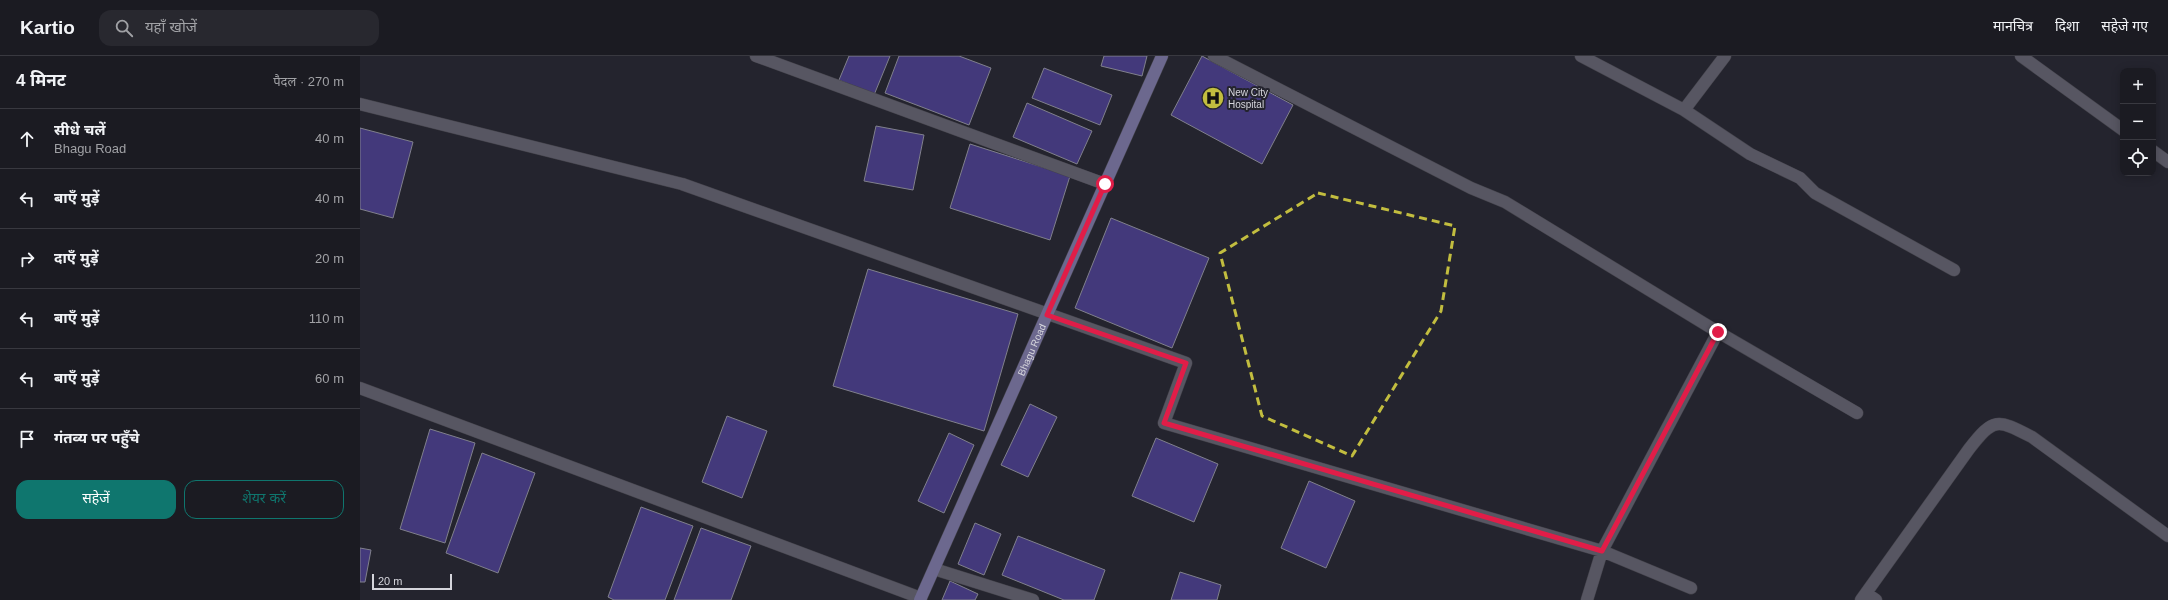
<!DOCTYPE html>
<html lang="hi">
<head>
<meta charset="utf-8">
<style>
  :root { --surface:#1b1b22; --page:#28282f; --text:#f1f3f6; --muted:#a0a1a5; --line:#393940; --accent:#0f766e }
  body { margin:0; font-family:Arial,"Noto Sans Devanagari",sans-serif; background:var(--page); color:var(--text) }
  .controls { position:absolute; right:12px; top:12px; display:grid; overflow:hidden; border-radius:8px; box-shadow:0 2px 10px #0003 }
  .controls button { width:36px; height:36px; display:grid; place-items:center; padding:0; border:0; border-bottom:1px solid var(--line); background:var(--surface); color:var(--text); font:20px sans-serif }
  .scale { position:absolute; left:12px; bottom:10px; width:80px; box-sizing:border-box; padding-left:4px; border:2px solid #d5d5dc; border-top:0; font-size:11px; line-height:14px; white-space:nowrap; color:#d5d5dc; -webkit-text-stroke:3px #24242e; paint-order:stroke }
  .stop { position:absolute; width:12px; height:12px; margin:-9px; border:3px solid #e11d48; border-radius:50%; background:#fff }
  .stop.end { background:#e11d48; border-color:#fff; box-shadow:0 1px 4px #0008 }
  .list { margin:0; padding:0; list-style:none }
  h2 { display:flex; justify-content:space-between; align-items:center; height:52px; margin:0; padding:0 16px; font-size:17px }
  h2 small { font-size:13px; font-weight:400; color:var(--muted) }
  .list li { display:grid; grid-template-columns:26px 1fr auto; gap:12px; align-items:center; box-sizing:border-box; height:60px; padding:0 16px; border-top:1px solid var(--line) }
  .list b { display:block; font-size:15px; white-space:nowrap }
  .list p { margin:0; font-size:13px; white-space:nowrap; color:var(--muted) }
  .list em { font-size:13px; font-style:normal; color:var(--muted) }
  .actions { display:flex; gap:8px; padding:12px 16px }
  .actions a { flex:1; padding:9px 0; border:1px solid var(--accent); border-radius:12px; text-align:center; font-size:14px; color:var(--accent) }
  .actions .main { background:var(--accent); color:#fff }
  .icon { flex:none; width:22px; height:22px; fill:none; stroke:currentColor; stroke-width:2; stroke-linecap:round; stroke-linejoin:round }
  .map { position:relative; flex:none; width:1808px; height:544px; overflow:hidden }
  header { display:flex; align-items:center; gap:24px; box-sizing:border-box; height:56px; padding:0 20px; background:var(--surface); border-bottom:1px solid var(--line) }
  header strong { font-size:19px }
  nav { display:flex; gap:22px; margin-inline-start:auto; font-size:14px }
  .search { width:280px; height:36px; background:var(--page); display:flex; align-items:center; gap:10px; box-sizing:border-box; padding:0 14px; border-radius:12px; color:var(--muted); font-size:15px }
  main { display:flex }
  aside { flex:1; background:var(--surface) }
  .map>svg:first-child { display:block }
  .building { fill:#43397b; stroke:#80808c }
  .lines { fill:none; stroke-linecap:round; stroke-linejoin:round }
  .street-casing { stroke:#424149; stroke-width:13 }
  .secondary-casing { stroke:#424149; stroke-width:13 }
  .street { stroke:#575662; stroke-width:12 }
  .secondary { stroke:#6c688e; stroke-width:12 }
  .route { stroke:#e11d48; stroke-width:5 }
  .marked { fill:none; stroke:#c2bd3f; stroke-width:3; stroke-dasharray:8 5; stroke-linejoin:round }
  .labels { text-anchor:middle; stroke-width:4; stroke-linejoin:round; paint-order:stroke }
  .poi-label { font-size:10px; fill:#d5d5dc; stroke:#24242e; text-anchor:start }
  .street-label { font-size:10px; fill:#d5d5dc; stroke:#24242e }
</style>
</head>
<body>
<header>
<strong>Kartio</strong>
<div class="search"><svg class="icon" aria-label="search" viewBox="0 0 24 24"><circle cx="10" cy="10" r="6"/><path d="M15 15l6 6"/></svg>यहाँ खोजें</div>
<nav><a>मानचित्र</a><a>दिशा</a><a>सहेजे गए</a></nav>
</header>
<main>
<aside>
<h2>4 मिनट<small>पैदल · 270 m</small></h2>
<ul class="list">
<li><svg class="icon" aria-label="ahead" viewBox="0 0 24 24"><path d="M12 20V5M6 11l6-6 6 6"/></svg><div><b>सीधे चलें</b><p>Bhagu Road</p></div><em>40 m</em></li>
<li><svg class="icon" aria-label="left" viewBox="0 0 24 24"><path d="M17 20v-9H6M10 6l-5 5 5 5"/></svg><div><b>बाएँ मुड़ें</b></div><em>40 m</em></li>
<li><svg class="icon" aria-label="right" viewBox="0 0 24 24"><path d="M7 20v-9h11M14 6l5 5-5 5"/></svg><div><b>दाएँ मुड़ें</b></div><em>20 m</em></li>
<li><svg class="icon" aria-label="left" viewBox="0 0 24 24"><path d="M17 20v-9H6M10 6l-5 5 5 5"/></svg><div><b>बाएँ मुड़ें</b></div><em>110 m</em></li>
<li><svg class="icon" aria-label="left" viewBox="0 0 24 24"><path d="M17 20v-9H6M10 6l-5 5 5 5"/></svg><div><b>बाएँ मुड़ें</b></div><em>60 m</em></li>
<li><svg class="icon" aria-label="arrive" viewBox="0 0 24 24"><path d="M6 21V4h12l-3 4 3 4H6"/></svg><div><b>गंतव्य पर पहुँचे</b></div></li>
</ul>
<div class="actions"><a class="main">सहेजें</a><a>शेयर करें</a></div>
</aside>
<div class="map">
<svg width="1808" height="544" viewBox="0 0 1808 544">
  <rect width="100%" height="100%" fill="#24242e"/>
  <!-- building -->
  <path class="building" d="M489,0H530L514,39L479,24Z
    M539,0H599L631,12L609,69L525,37Z
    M744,0H787L782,20L741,10Z
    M842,0L933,49L902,108L811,59Z
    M684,12L752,39L740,69L672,42Z
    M667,47L732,75L717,108L653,81Z
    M516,70L564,79L553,134L504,125Z
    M0,72L53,86L33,162L0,153Z
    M610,88L710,120L690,184L590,152Z
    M751,162L849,202L812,292L715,252Z
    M508,213L658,258L624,375L473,330Z
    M670,348L697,361L668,421L641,409Z
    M367,360L407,375L382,442L342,426Z
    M70,373L115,387L85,487L40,473Z
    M589,377L614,389L584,457L558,445Z
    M796,382L858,408L834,466L772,440Z
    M122,397L175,417L138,517L86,497Z
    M949,425L995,445L966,512L921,492Z
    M281,451L333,470L305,544H254L248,541Z
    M615,467L641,478L624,519L598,508Z
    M341,472L391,490L371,544H314Z
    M658,480L745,514L734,544H704L642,519Z
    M0,492L11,494L5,526H0Z
    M820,516L861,529L857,544H811Z
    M590,525L618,538L615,544H582Z"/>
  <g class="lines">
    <!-- street casing -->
    <g class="street-casing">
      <path id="street" d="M396,0L745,128
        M854,0L1111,132L1145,146L1358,276L1497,357
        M1221,0L1324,54L1390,98L1440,122L1455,137L1594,214
        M1661,0L1763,74
        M0,48L322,128L826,307L804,367L1242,495L1331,532
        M1324,54L1365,0
        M1793,95L1808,106
        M0,332L561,542
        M574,513L673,544
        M1506,537L1516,544
        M1227,544L1242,495L1358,276
        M1501,544L1609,393C1634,361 1637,363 1672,381L1808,480"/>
    </g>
    <!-- secondary casing -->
    <g class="secondary-casing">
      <g id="secondary">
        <path id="s1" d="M560,544L802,0"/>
      </g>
    </g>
    <!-- street -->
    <use href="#street" class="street"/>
    <!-- secondary -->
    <use href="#secondary" class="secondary"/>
  </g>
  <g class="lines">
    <!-- route -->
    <path class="route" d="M745,128L687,259L826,307L804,367L1242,495L1358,276"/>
  </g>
  <!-- marked area -->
  <path class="marked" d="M958,137L1095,170L1081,255L992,400L902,360L860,197Z"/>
  <!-- icons -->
  <defs>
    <g id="hospital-disc" transform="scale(1.15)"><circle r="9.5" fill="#c2bd3f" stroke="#24242e"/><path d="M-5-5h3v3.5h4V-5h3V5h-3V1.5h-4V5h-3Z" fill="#111"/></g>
  </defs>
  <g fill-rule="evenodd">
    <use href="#hospital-disc" x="853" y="42"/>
  </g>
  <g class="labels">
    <!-- poi labels -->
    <g class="poi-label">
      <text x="868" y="40">New City<tspan x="868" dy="12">Hospital</tspan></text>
    </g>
    <!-- street labels -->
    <g class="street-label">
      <text dy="4" stroke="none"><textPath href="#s1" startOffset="274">Bhagu Road</textPath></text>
    </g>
  </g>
</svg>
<div class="controls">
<button>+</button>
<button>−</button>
<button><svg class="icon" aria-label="locate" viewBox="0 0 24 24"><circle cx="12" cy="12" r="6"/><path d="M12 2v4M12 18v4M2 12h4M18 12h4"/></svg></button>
</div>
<div class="scale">20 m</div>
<div class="stop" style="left:745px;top:128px"></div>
<div class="stop end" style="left:1358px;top:276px"></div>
</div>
</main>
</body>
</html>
